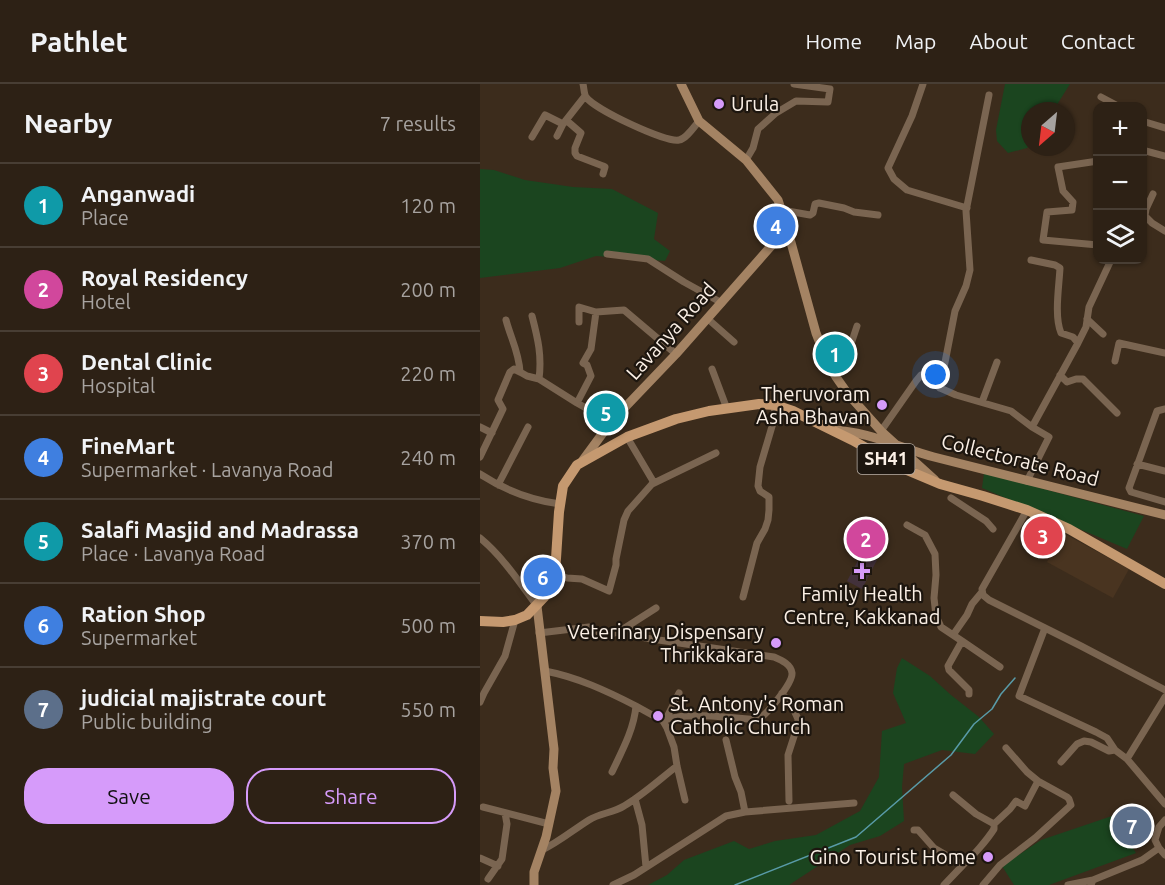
<!DOCTYPE html>
<html lang="en">
<head>
<meta charset="utf-8">
<style>
  :root { --surface:#2d2115; --page:#35291e; --text:#f1f3f6; --muted:#a7a3a0; --line:#483e34; --accent:#d69bfa }
  body { margin:0; font-family:Ubuntu,sans-serif; background:var(--page); color:var(--text) }
  .controls { position:absolute; right:18px; top:18px; display:grid; overflow:hidden; border-radius:12px; box-shadow:0 2px 4px #0004 }
  .controls button { width:54px; height:54px; display:grid; place-items:center; padding:0; border:0; border-bottom:2px solid var(--line); background:var(--surface); color:var(--text); font:30px sans-serif }
  .compass { position:absolute; left:541px; top:18px; width:54px; height:54px; border-radius:50%; background:var(--surface); box-shadow:0 2px 4px #0004; rotate:208deg }
  .you { position:absolute; left:456px; top:291px; width:21px; height:21px; margin:-15px; border:4px solid #fff; border-radius:50%; background:#1a73e8; box-shadow:0 0 0 9px #1a73e833 }
  .badge { display:grid; place-items:center; width:39px; height:39px; border-radius:50%; background:var(--accent); color:#fff; font-size:20px; font-weight:700 }
  .pin { position:absolute; translate:-50% -50%; border:3px solid #fff; box-shadow:0 2px 6px #0006 }
  .list { margin:0; padding:0; list-style:none }
  h2 { display:flex; justify-content:space-between; align-items:center; height:78px; margin:0; padding:0 24px; font-size:26px }
  h2 small { font-size:20px; font-weight:400; color:var(--muted) }
  .list li { display:grid; grid-template-columns:39px 1fr auto; gap:18px; align-items:center; box-sizing:border-box; height:84px; padding:0 24px; border-top:2px solid var(--line) }
  .list b { display:block; font-size:22px; white-space:nowrap }
  .list p { margin:0; font-size:20px; white-space:nowrap; color:var(--muted) }
  .list em { font-size:20px; font-style:normal; color:var(--muted) }
  .actions { display:flex; gap:12px; padding:18px 24px }
  .actions a { flex:1; padding:14px 0; border:2px solid var(--accent); border-radius:24px; text-align:center; font-size:21px; color:var(--accent) }
  .actions .main { background:var(--accent); color:#111 }
  .icon { flex:none; width:33px; height:33px; fill:none; stroke:currentColor; stroke-width:2; stroke-linecap:round; stroke-linejoin:round }
  .map { position:relative; flex:none; width:685px; height:801px; overflow:hidden }
  header { display:flex; align-items:center; gap:36px; box-sizing:border-box; height:84px; padding:0 30px; background:var(--surface); border-bottom:2px solid var(--line) }
  header strong { font-size:28px }
  nav { display:flex; gap:33px; margin-inline-start:auto; font-size:21px }
  main { display:flex }
  aside { flex:1; background:var(--surface) }
  .map>svg:first-child { display:block }
  .built { fill:#493420 }
  .medical { fill:#42313b }
  .green { fill:#1b451f }
  .lines { fill:none; stroke-linecap:round; stroke-linejoin:round }
  .stream { stroke:#599ba8; stroke-width:1.5 }
  .street { stroke:#7a6551; stroke-width:7 }
  .secondary { stroke:#a48363; stroke-width:9 }
  .primary { stroke:#c59970; stroke-width:10 }
  .poi-dot { fill:#d69bfa; stroke:#1d160f; stroke-width:2 }
  .labels { text-anchor:middle; stroke-width:4.5; stroke-linejoin:round; paint-order:stroke }
  .shield { fill:#1d160f; stroke:#b8afa6; stroke-width:1.5 }
  .shield-label { font-size:18px; font-weight:bold; fill:#fbf0e6 }
  .poi-label { font-size:20px; fill:#fbf0e6; stroke:#1d160f; text-anchor:end }
  .street-label { font-size:20px; fill:#fbf0e6; stroke:#1d160f }
</style>
</head>
<body>
<header>
<strong>Pathlet</strong>
<nav><a>Home</a><a>Map</a><a>About</a><a>Contact</a></nav>
</header>
<main>
<aside>
<h2>Nearby<small>7 results</small></h2>
<ul class="list">
<li><span class="badge" style="background:#0f9aa8">1</span><div><b>Anganwadi</b><p>Place</p></div><em>120 m</em></li>
<li><span class="badge" style="background:#d1479c">2</span><div><b>Royal Residency</b><p>Hotel</p></div><em>200 m</em></li>
<li><span class="badge" style="background:#e0444e">3</span><div><b>Dental Clinic</b><p>Hospital</p></div><em>220 m</em></li>
<li><span class="badge" style="background:#3f7fe0">4</span><div><b>FineMart</b><p>Supermarket · Lavanya Road</p></div><em>240 m</em></li>
<li><span class="badge" style="background:#0f9aa8">5</span><div><b>Salafi Masjid and Madrassa</b><p>Place · Lavanya Road</p></div><em>370 m</em></li>
<li><span class="badge" style="background:#3f7fe0">6</span><div><b>Ration Shop</b><p>Supermarket</p></div><em>500 m</em></li>
<li><span class="badge" style="background:#5c6f8a">7</span><div><b>judicial majistrate court</b><p>Public building</p></div><em>550 m</em></li>
</ul>
<div class="actions"><a class="main">Save</a><a>Share</a></div>
</aside>
<div class="map">
<svg width="685" height="801" viewBox="0 0 685 801">
  <rect width="100%" height="100%" fill="#3c2c1c"/>
  <!-- built -->
  <path class="built" d="M583,449L649,485L633,514L567,478Z"/>
  <!-- medical -->
  <path class="medical" d="M382,469L397,476L382,505L367,497Z"/>
  <!-- green -->
  <path class="green" d="M525,0H590L573,27H550V61L547,64L528,69L517,57L516,46Z
    M0,85L14,86L45,96L93,103L132,105L178,129L174,155L190,167L185,177L116,172L80,184L0,194Z
    M504,389L664,432L647,465L502,404Z
    M422,574L450,592L471,611L499,633L514,650L495,670L462,666L424,680L422,703L424,737L400,752L370,761L309,801H168L187,791L204,776L254,757L269,765L295,757L336,751L380,727L399,693L402,647L426,639L413,609L417,584Z
    M632,732L656,769L569,801H534L522,782L561,756Z"/>
  <g class="lines">
    <!-- stream -->
    <path class="stream" d="M255,801L376,753L471,671L494,640L512,625L521,610L535,594"/>
    <!-- street -->
    <path class="street" d="M103,0C104,4 104,10 106,13C114,25 186,59 199,56C206,55 214,43 219,37
      M443,0L432,32L408,84L414,95L427,106L487,124
      M621,13L638,22
      M86,36L101,49L95,64V69L97,72L123,82L125,83L123,90
      M662,37L685,44
      M77,52L83,40
      M52,53L65,31L83,40L105,12
      M662,66L685,72
      M266,76L273,64L278,45L296,29L316,17L348,18L350,5L314,0
      M618,77L578,83L583,107L593,118L592,126L567,128L563,156L618,161
      M673,110L666,125L665,132L672,139L685,147
      M302,126L330,131L333,129L335,120L339,119L364,124L374,128L398,131
      M127,170L168,175L204,198L242,219
      M551,176L575,181L580,184C579,203 574,232 581,249L593,253L598,259L552,343
      M52,232C58,255 62,272 59,295L97,319L131,338
      M228,235L254,258
      M607,235L623,250
      M26,236C31,255 39,268 40,288L47,292L59,295
      M99,238V223L116,228
      M598,259L606,243L609,223L631,176
      M635,277L639,259L685,269
      M232,285L247,325
      M580,291L587,298L596,295H603L637,329
      M356,293L370,263L377,242
      M460,304L475,227L486,202L490,186L486,127L509,11
      M502,318L517,278
      M97,319L111,292L107,281L103,279L111,265L116,228L144,226L196,270
      M685,325L677,327L649,404L651,408L685,418
      M0,343L12,349
      M401,347L436,297L441,291L445,293L460,304L476,311L531,327L552,343L569,353L547,397
      M0,373L23,325L18,316L30,288L34,285L40,288
      M657,380L685,387
      M0,390C26,407 50,416 80,420
      M172,400L236,369
      M18,401L48,343
      M471,414L506,437L513,445
      M547,426L502,505L503,511L509,516L601,562L685,606
      M427,441L445,451L455,470L456,491L454,514L456,532L461,543L482,557
      M0,454C23,473 39,498 57,522
      M75,490L87,494L102,495L129,507L136,481V475L144,436L148,427L172,400L173,397L147,353
      M263,513L277,459L285,445L288,436L289,426V413L280,407L278,402L280,383L293,339L295,321
      M148,543L159,552L165,554L294,573C301,576 311,580 312,589C313,599 286,632 277,636C255,634 202,627 183,637
      M565,544L539,612L616,648L627,654L635,666
      M59,549L109,543L122,550L129,551L140,547L176,524
      M473,551L487,531L492,520L502,508
      M65,587C97,593 127,607 156,622C154,645 142,667 132,688
      M302,609L313,624L318,635V640L308,671L309,717
      M489,610V606L469,586L468,582L482,557L520,583
      M0,618L4,609L25,572L35,536
      M156,622L183,637L187,644L194,663L197,682L205,716
      M186,635L199,609
      M246,656L255,693L261,708L265,728
      M647,675L685,613
      M581,678L597,660L604,657L611,658L629,667L635,666L647,675L685,720
      M473,711L496,730L514,740
      M155,715L162,741L166,783
      M3,723L69,740
      M685,736L679,743L675,756L679,764L685,771
      M434,746H438L454,764L483,781C493,772 507,756 514,745V740L530,725L536,717L545,722L558,697
      M62,766C79,758 93,746 109,736C120,729 133,729 144,722C163,711 180,695 197,682
      M0,774L18,782
      M8,795L22,775L27,740L25,729
      M133,801L154,791L246,732L265,728L374,719
      M464,801L483,781
      M503,801L520,781L555,754L591,721L589,715L587,713L558,697L547,688L526,664
      M588,801L613,796
      M611,801L613,796L662,776L679,764"/>
    <!-- secondary -->
    <path class="secondary" d="M201,0L219,37L266,76L298,116L307,144L336,249L345,272L356,293L368,310L401,347L455,396
      M352,346C387,347 420,364 454,373C531,392 608,412 685,431
      M103,376L131,338L196,270L307,144
      M54,801V788L66,753L76,707L73,684L74,665L57,522"/>
    <!-- primary -->
    <path class="primary" d="M0,537L23,538L35,536L47,531L69,508L75,490L79,428L83,402L97,381L147,353L196,335L229,327L279,320L295,321L313,327L372,356L422,384L460,400L503,412L547,426L589,445L685,500"/>
  </g>
  <!-- markers -->
  <g class="poi-dot">
    <circle cx="239" cy="20" r="6"/>
    <circle cx="402" cy="321" r="6"/>
    <path d="M379 478h6v6h6v6h-6v6h-6v-6h-6v-6h6z"/>
    <circle cx="296" cy="559" r="6"/>
    <circle cx="178" cy="632" r="6"/>
    <circle cx="508" cy="773" r="6"/>
  </g>
  <g class="labels">
    <!-- shield labels -->
    <rect class="shield" x="377.5" y="360" width="57" height="30" rx="4.5"/>
    <g class="shield-label">
      <text x="406" y="381">SH41</text>
    </g>
    <!-- poi labels -->
    <g class="poi-label">
      <text x="251" y="27" text-anchor="start">Urula</text>
      <text x="390" y="317">Theruvoram<tspan x="390" dy="23">Asha Bhavan</tspan></text>
      <text x="382" y="517" text-anchor="middle">Family Health<tspan x="382" dy="23">Centre, Kakkanad</tspan></text>
      <text x="284" y="555">Veterinary Dispensary<tspan x="284" dy="23">Thrikkakara</tspan></text>
      <text x="190" y="627" text-anchor="start">St. Antony's Roman<tspan x="190" dy="23">Catholic Church</tspan></text>
      <text x="496" y="780">Gino Tourist Home</text>
    </g>
    <!-- street labels -->
    <g class="street-label">
      <text transform="translate(191 247) rotate(-48)" y="7">Lavanya Road</text>
      <text transform="translate(540 376) rotate(14)" y="7">Collectorate Road</text>
    </g>
  </g>
</svg>
<div class="controls">
<button>+</button>
<button>−</button>
<button><svg class="icon" aria-label="layers" viewBox="0 0 24 24"><path d="M12 4l9 5-9 5-9-5zM3 14l9 5 9-5"/></svg></button>
</div>
<svg class="compass" viewBox="-18 -18 36 36"><path d="M0-13l5 13h-10z" fill="#e53935"/><path d="M0 13l5-13h-10z" fill="#a7a3a0"/></svg>
<div class="you"></div>
<div class="pin badge" style="left:355px;top:270px;background:#0f9aa8">1</div>
<div class="pin badge" style="left:386px;top:455px;background:#d1479c">2</div>
<div class="pin badge" style="left:563px;top:452px;background:#e0444e">3</div>
<div class="pin badge" style="left:296px;top:142px;background:#3f7fe0">4</div>
<div class="pin badge" style="left:126px;top:329px;background:#0f9aa8">5</div>
<div class="pin badge" style="left:63px;top:493px;background:#3f7fe0">6</div>
<div class="pin badge" style="left:652px;top:742px;background:#5c6f8a">7</div>
</div>
</main>
</body>
</html>
